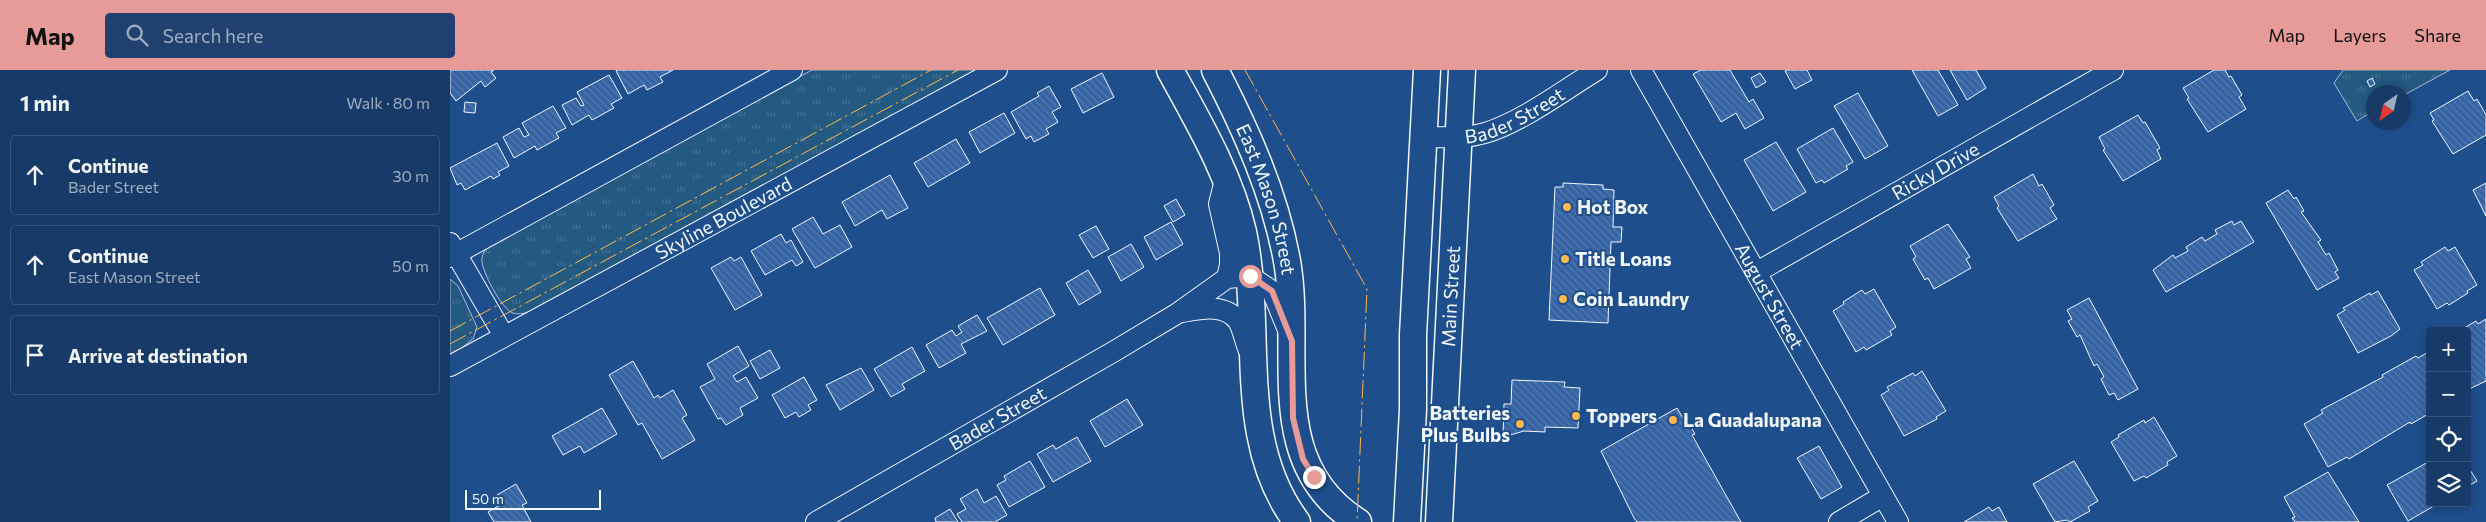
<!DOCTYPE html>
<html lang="en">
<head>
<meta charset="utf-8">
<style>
  :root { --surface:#173a69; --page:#20416f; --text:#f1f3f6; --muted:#9eadc0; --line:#36547d; --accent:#e69b98 }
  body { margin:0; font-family:Commissioner,sans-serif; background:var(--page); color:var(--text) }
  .controls { position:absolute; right:15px; bottom:15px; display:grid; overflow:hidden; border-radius:5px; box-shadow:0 2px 8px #0003 }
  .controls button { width:45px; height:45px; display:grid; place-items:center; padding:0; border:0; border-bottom:1px solid var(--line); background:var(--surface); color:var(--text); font:25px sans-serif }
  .compass { position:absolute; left:1916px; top:15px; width:45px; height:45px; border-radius:50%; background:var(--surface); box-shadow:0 2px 8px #0003; rotate:214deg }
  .scale { position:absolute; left:15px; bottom:12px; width:136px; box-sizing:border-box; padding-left:5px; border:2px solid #f2f6ff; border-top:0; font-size:14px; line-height:18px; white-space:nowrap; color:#f2f6ff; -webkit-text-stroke:4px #1f4e8c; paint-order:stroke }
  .stop { position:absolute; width:15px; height:15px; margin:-11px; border:4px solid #e69b98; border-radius:50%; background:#fff }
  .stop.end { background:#e69b98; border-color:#fff; box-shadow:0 1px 5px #0008 }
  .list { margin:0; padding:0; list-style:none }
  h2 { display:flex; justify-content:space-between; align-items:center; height:65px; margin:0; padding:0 20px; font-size:21px }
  h2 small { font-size:16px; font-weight:400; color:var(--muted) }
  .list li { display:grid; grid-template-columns:32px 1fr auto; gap:15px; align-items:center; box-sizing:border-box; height:80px; margin:0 10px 10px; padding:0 10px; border:1px solid var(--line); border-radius:5px }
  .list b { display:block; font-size:19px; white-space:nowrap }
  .list p { margin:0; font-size:16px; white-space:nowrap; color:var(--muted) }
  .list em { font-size:16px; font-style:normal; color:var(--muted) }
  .icon { flex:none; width:28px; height:28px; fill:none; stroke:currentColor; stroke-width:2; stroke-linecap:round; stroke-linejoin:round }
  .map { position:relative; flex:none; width:2036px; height:452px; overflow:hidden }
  header { display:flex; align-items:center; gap:30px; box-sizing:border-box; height:70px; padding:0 25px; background:var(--accent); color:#111 }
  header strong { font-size:24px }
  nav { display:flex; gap:28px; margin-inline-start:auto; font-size:18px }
  .search { width:350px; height:45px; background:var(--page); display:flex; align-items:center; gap:12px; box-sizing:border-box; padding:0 18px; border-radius:5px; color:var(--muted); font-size:19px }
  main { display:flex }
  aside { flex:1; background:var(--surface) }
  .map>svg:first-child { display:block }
  .grass { fill:url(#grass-tufts); stroke:#a8bbd7 }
  .building { fill:url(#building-back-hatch); stroke:#f2f6ff }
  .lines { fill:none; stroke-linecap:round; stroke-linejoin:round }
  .minor-casing { stroke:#f2f6ff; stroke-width:22 }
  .major-casing { stroke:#f2f6ff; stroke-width:29 }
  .minor { stroke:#1f4e8c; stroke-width:20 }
  .major { stroke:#1f4e8c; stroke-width:26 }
  .power { stroke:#ffb74d; stroke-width:1; stroke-dasharray:18 4 2.5 4; stroke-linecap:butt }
  .route { stroke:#e69b98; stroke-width:6 }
  .poi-dot { fill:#ffb74d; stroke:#1f4e8c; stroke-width:2 }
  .labels { text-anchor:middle; stroke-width:4; stroke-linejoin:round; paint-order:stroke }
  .street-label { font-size:19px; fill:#f2f6ff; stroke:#1f4e8c }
  .poi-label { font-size:19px; font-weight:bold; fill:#f2f6ff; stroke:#1f4e8c; text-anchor:start }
</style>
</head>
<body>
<header>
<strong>Map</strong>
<div class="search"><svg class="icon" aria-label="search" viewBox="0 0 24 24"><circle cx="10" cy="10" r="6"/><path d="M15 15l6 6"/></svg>Search here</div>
<nav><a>Map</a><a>Layers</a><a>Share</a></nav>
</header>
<main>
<aside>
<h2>1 min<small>Walk · 80 m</small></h2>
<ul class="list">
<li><svg class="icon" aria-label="ahead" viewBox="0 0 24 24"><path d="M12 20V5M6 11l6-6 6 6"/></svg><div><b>Continue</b><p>Bader Street</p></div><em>30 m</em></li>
<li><svg class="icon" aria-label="ahead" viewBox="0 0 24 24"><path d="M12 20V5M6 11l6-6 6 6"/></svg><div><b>Continue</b><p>East Mason Street</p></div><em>50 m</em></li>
<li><svg class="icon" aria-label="arrive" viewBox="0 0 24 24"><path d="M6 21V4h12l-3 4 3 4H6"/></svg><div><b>Arrive at destination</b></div></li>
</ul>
</aside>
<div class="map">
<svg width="2036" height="452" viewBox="0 0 2036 452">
  <defs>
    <pattern id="grass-tufts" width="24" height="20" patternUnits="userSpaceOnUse" patternTransform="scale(1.25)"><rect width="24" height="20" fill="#245a82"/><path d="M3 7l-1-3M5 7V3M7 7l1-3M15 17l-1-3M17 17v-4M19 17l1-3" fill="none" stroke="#447295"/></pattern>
    <pattern id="building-back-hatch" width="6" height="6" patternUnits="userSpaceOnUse" patternTransform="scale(1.25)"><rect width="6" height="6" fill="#3563a3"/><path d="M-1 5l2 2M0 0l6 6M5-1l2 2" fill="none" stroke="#537ab1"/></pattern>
  </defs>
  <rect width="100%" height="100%" fill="#1f4e8c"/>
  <!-- grass -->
  <path class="grass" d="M362,0H525L103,230C92,235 76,247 63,243C52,240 30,199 32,188C33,182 36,179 40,175Z
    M1893,0H2000L1954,25V22H1924L1923,41L1907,51L1884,13Z
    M0,209L8,216L27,257L23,269L0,287Z"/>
  <!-- building -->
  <path class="building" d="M0,0H44L41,2L46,8L35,17L31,11L6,31L0,23Z
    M168,0H223L210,7L213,12L197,20L194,15L178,24L166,1Z
    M1251,0H1280L1299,32L1303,29L1314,48L1295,59L1286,43L1271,52L1243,4Z
    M1337,0H1357L1362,10L1345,19L1335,1Z
    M1462,0H1488L1508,35L1488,46Z
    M1500,0H1526L1536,18L1517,30Z
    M1764,0H1775L1779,7L1781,6L1792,25L1789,27L1796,39L1758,62L1737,29L1739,28L1733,18Z
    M652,3L664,27L633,43L621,19Z
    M1310,3L1316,12L1306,18L1301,8Z
    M159,5L172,28L161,34L164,38L142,50L139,45L122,55L112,35L126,28L131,36L134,35L127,22Z
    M1922,8L1925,14L1920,17L1917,11Z
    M599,16L611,37L602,42L608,52L596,59L599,64L584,72L581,66L576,69L561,42L589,26L587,23Z
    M2018,21L2024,31L2027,29L2036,45V65L2003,84L1982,51L1984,50L1980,43Z
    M1408,23L1438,76L1415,89L1384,36Z
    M15,32L26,33L25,43L14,42Z
    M103,36L116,58L106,63L109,68L87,80L85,76L64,88L53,67L69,58L74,67L79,65L72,53Z
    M554,43L565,63L530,83L519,62Z
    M1688,45L1693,53L1695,52L1710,78L1707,80L1711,89L1673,111L1653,80L1655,79L1649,67Z
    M1383,58L1403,92L1396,96L1398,99L1374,113L1372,110L1366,113L1347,79Z
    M506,69L520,93L478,117L464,93Z
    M1326,72L1356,122L1323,141L1294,90Z
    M47,73L59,96L48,102L50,105L43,109L41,106L15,120L11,113L7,115L0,98Z
    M1583,104L1589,116L1592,114L1604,135L1600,138L1607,149L1568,171L1547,138L1549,136L1544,127Z
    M440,105L458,138L437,149L432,140L405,156L392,132Z
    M1113,113L1153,115V119L1164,120L1163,157H1172L1171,172H1161L1158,253L1099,250L1105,117H1113Z
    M2036,113V146L2023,120Z
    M1838,120L1844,129L1846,127L1854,141L1851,142L1871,170L1868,172L1876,185L1879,183L1888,200L1885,202L1889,208L1867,220L1816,133Z
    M726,129L735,145L723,152L714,136Z
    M363,147L373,164L390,155L402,177L365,198L342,159Z
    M1782,151L1784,155L1791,151L1804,172L1716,222L1703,200L1723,185L1725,188L1738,181L1736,177L1752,167L1755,171L1767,164L1765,160Z
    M721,152L733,174L706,190L694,167Z
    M1498,154L1520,187L1516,189L1521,198L1484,219L1478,208L1475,210L1463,189L1466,187L1460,176Z
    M646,156L659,179L643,188L629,165Z
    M331,164L336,173L341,170L353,192L346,196L342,190L315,205L301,181Z
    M681,174L694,197L671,211L658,187Z
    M1995,177L1998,181L2005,177L2027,215L2017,221L2018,223L1999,235L1997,233L1987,239L1964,200L1973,195L1971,192Z
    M281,187L284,191L291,187L312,225L285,240L261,198Z
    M638,200L651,222L629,235L616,213Z
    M590,218L605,245L553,275L537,248Z
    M1424,219L1446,257L1440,261L1442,265L1416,280L1414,277L1406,282L1383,241L1394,234L1393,232L1412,220L1415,224Z
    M1928,221L1950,259L1941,266L1908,283L1887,245L1895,240L1893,238L1920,223L1921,225Z
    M1639,228L1688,319L1668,330L1664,323L1659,325L1651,309L1654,307L1647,294L1644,296L1630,265L1627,267L1618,251L1622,249L1617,240Z
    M527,245L537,261L511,274L516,283L489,298L476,275L502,260L506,266L512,262L508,256Z
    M2036,249V311L2017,320V261H2009L2026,251L2028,254Z
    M288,276L299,296L283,306L287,312L296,307L308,328L290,338L293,345L276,355L271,348L268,349L250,317L265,309L257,294Z
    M462,277L475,301L452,314L455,319L441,327L424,299Z
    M320,280L330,298L310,309L300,291Z
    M1980,281V343L1961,354L1960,352L1899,389L1897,387L1878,397L1854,354L1873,343L1871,340L1933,307L1932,305L1966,286L1968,288Z
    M183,291L204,328L208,325L210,328L223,320L237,345L232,348L245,370L212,389L192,353L188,355L159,305Z
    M411,298L424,320L390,340L376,315Z
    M1472,301L1496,341L1486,347L1487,349L1454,366L1431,325L1439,320L1437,317L1463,303L1465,306Z
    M354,307L367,330L358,335L361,340L349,347L346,342L335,348L322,325Z
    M1062,310L1115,312L1114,317L1130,318L1128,358L1095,357V362L1074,361L1053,367L1054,334H1061Z
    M677,329L693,355L655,377L640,351Z
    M152,338L167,364L134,383L130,376L113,385L102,366Z
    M1227,338L1237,355L1239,354L1245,364L1242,365L1291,452H1187L1184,448L1151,381Z
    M1704,347L1727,386L1717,392L1718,395L1696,408L1694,406L1684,411L1661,372L1669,367L1668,365L1694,350L1695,353Z
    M627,367L641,391L603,412L587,384L603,375L606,379Z
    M1369,376L1392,417L1371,429L1347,388Z
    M580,391L595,417L559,437L547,415L556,410L554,406Z
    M1624,391L1648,431L1638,437L1640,441L1620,452L1617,450L1605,452L1583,414Z
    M1980,391V433H1989L1958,451L1937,415Z
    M2017,395L2027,411L2017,417Z
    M1878,402L1909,452H1845L1842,448L1845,447L1834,427Z
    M66,414L77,433L72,435L81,452H44L38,442L52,434L47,425Z
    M527,419L534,433L546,426L557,445L545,452H512L507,444L516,439L510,429Z
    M1539,437L1542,441L1549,437L1557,452H1514Z
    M500,439L508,452H486L485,448Z"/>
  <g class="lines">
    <!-- minor casing -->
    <g class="minor-casing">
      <g id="minor">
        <path id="s1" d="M1191,0L1448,452"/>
        <path id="s2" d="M974,67C995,67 1015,69 1035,63C1072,52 1114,20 1147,0"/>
        <path d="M775,110L769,134L780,183V195L777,208"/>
        <path d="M0,173L54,266"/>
        <path d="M0,187L342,0"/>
        <path id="s3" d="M1307,202L1663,0"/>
        <path d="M732,242C750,239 775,233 788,251C793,259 795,272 799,281"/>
        <path id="s4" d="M0,296L547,0"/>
        <path id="s5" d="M366,452L663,282L728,243L777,208L800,206L822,221L838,260"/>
        <path d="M1389,452L1433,426"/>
      </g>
    </g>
    <!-- major casing -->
    <g class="major-casing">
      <g id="major">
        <path d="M720,0C748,51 780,105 793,162C814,259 784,369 847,452"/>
        <path id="s6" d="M765,0C796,60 825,124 837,191C853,283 813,392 908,452"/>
        <path d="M957,452L963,340V265L977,0"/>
        <path id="s7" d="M989,452L1012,0"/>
      </g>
    </g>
    <!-- minor -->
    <use href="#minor" class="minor"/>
    <!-- major -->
    <use href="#major" class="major"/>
    <!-- power -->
    <path class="power" d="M795,0L917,219L907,452
      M0,261L481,0
      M0,274L508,0"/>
  </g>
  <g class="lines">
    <!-- route -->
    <path class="route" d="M800,206L822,221L842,271L843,348L853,389L864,407"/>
  </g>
  <!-- markers -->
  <g class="poi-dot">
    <circle cx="1117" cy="137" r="5"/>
    <circle cx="1115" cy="189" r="5"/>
    <circle cx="1113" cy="229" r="5"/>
    <circle cx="1126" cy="346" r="5"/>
    <circle cx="1223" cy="350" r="5"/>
    <circle cx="1070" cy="354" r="5"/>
  </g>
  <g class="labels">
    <!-- street labels -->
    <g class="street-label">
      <text dy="7" stroke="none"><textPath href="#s2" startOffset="95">Bader Street</textPath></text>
      <text dy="7" stroke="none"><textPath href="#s3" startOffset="205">Ricky Drive</textPath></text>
      <text dy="7" stroke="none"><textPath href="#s6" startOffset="140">East Mason Street</textPath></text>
      <text dy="7" stroke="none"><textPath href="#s4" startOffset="311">Skyline Boulevard</textPath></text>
      <text dy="7" stroke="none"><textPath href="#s7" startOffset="226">Main Street</textPath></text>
      <text dy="7" stroke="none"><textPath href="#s1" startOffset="260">August Street</textPath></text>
      <text dy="7" stroke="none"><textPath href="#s5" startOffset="209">Bader Street</textPath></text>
    </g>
    <!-- poi labels -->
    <g class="poi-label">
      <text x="1127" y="144">Hot Box</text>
      <text x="1125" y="196">Title Loans</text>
      <text x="1123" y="236">Coin Laundry</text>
      <text x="1060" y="350" text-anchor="end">Batteries<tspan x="1060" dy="22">Plus Bulbs</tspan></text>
      <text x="1136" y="353">Toppers</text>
      <text x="1233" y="357">La Guadalupana</text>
    </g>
  </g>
</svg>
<div class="controls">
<button>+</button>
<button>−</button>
<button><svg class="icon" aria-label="locate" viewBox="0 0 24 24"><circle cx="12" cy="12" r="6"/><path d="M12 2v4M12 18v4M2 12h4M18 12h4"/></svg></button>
<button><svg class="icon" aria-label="layers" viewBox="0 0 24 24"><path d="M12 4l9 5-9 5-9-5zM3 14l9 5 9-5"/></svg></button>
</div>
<svg class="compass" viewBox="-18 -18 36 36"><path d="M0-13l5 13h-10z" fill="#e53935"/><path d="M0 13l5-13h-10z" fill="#9eadc0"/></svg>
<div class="scale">50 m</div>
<div class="stop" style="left:800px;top:206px"></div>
<div class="stop end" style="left:864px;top:407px"></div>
</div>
</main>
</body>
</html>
